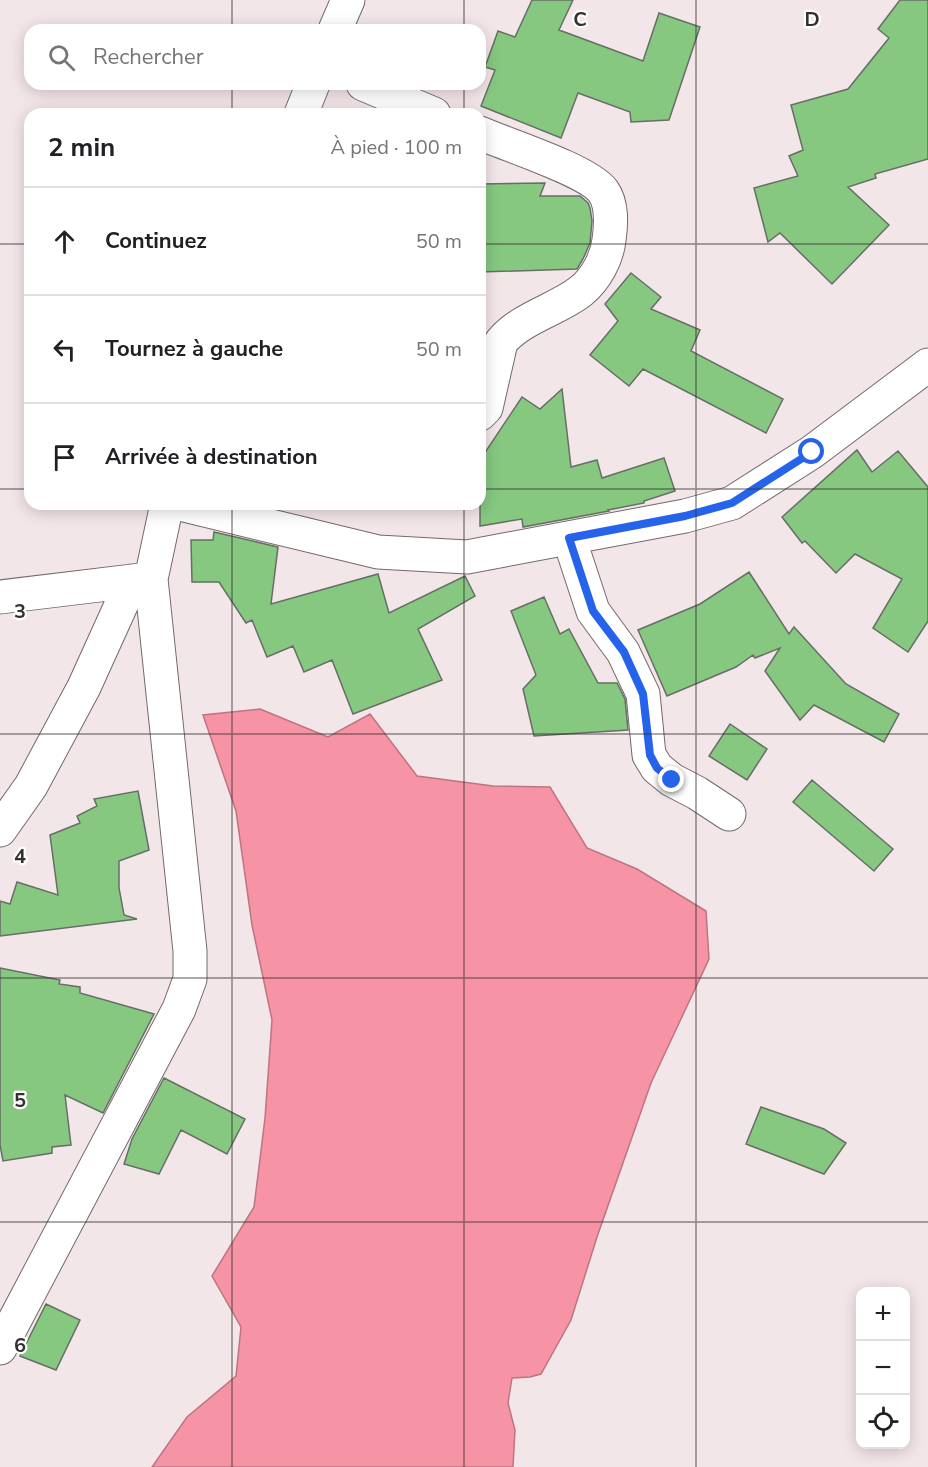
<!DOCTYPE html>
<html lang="fr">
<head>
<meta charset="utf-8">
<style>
  :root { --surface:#fff; --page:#f6f6f6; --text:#202124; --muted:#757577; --line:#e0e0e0 }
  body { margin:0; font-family:"Nunito Sans",sans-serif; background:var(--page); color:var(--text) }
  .controls { position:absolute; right:18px; bottom:18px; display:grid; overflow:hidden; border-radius:12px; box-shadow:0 3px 15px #0003 }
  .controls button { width:54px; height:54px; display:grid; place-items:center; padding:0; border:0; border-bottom:2px solid var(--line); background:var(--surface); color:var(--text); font:30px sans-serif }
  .stop { position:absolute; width:18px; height:18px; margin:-14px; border:4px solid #2563eb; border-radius:50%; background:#fff }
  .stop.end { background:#2563eb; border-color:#fff; box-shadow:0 2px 6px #0008 }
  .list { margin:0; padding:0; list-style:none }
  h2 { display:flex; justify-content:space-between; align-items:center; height:78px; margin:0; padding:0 24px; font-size:26px }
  h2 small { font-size:20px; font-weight:400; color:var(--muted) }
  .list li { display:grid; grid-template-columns:39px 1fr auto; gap:18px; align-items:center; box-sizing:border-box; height:108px; padding:0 24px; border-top:2px solid var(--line) }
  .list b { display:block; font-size:22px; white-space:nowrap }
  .list em { font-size:20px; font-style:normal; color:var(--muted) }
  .icon { flex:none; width:33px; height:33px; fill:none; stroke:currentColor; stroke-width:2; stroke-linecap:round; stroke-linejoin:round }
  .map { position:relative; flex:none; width:928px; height:1467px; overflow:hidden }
  .search { position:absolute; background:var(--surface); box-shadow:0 3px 15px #0003; left:24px; top:24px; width:462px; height:66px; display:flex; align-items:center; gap:15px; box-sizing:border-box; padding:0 21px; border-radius:18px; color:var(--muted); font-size:22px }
  .panel { position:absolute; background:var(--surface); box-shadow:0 3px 15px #0003; left:24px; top:108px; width:462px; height:402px; border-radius:18px }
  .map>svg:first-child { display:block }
  .water { fill:#f693a5; stroke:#bc7582; stroke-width:1.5 }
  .building { fill:#86c880; stroke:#676e67; stroke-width:1.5 }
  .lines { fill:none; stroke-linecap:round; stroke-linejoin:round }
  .minor-casing { stroke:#74696a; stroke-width:35 }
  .minor { stroke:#fff; stroke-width:33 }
  .route { stroke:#2563eb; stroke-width:8 }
  .grid { fill:none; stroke:#343030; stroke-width:1.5; stroke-opacity:0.55 }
  .grid-label { font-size:20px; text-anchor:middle; font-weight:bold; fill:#343030; stroke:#fff; stroke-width:4.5; stroke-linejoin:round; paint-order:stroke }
</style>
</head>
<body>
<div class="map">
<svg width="928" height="1467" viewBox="0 0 928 1467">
  <rect width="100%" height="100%" fill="#f3e6e8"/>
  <!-- water -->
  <path class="water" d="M260,709L328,737L370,714L417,776L493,786L550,787L587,848L637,869L706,911L709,959L651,1083L597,1237L571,1320L541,1374L530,1377L512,1378L508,1403L515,1430L513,1467H152L187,1417L236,1376L241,1327L212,1276L254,1207L265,1118L272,1020L252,925L236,811L203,715Z"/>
  <!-- building -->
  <path class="building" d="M532,0H573L559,30L643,61L659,13L700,27L669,120L631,122L630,112L578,93L561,138L481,106L495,70L485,67L498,31L515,37Z
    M900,0H928V159L875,174L876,178L848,187L889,225L832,284L780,233L768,242L754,188L798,176L789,156L803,150L791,105L848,89L889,38L878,29Z
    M545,183L540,196H580L588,203L590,208L592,221L590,243L583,259L577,269L480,272V184Z
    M631,273L661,297L651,309L700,330L691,351L783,399L766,433L643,369L629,386L590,355L618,321L605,304Z
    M562,389L571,467L597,460L602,478L664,458L675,491L644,501V503L608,510L609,511L523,527L522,519L480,526V460L522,397L540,409Z
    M857,450L872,472L898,451L928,487V621L908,652L873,628L902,579L855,554L836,573L805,541L802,543L782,517Z
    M214,532L278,547L271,604L378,574L389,613L465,576L475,596L418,629L442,680L353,714L332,660L304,672L293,646L267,657L252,620L246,623L219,582H192L191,540H213Z
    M749,572L789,634L794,627L846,684L899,714L884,742L814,705L800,720L765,671L780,648L755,658L753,655L736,667L667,696L638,630L700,604Z
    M544,597L560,634L569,629L598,683H617L625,699L628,730L534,736L523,689L536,675L511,611Z
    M730,724L767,749L747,780L709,756Z
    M812,780L893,849L874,871L793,802Z
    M138,791L149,850L119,861V888L124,915L137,919L0,936V901L10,904L17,882L58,895L50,835L80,823L77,816L97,806L94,799Z
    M0,968L60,980L59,984L80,987V993L154,1014L103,1113L65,1095L71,1145L52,1147V1153L3,1161L0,1145Z
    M164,1078L245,1119L227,1154L181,1130L159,1174L124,1164L132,1139Z
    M761,1107L824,1129L846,1143L824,1174L746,1144Z
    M46,1304L80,1320L56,1370L20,1356Z"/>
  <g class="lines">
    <!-- minor casing -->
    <g class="minor-casing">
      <path id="minor" d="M335,30L348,0
        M363,84L434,114
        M301,114L313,84
        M480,133C507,145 587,170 603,191C613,205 611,225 609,240C607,258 596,279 581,291C557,310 522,317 501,342L486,408L480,414
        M180,504L378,552L467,557L685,516L732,503L812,452L928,365
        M569,538L593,611L623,652L643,694L649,755L657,768L672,780L697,793L729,814
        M0,597L149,579
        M0,830L31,786L84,687L132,581
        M0,1348L179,1009L190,979V951L151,579L167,504"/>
    </g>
    <!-- minor -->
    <use href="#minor" class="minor"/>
  </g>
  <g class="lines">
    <!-- route -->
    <path class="route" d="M672,780L657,768L650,755L643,694L624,652L593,611L569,538L685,516L732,503L812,452"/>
  </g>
  <!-- grid -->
  <path class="grid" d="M232,0V30M464,0V30M696,0V1467M232,84V114M464,84V114M0,244H30M480,244H928M0,489H30M480,489H928M232,504V1467M464,504V1467M0,734H928M0,978H928M0,1222H928"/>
  <g class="grid-label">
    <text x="580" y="26">C</text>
    <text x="812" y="26">D</text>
    <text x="20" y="618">3</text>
    <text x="20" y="863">4</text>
    <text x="20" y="1107">5</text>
    <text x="20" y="1352">6</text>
  </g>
</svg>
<div class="controls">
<button>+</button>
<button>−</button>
<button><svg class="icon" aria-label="locate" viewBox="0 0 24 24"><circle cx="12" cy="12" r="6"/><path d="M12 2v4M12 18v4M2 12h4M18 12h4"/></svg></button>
</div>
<div class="stop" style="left:812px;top:452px"></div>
<div class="stop end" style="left:672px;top:780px"></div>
<div class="search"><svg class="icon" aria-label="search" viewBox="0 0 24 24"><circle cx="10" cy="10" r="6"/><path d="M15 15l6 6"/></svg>Rechercher</div>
<section class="panel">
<h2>2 min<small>À pied · 100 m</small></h2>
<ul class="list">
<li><svg class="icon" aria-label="ahead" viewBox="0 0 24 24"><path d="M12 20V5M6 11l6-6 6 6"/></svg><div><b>Continuez</b></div><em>50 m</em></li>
<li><svg class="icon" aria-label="left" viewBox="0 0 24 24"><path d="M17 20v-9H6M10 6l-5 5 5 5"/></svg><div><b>Tournez à gauche</b></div><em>50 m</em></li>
<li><svg class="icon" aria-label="arrive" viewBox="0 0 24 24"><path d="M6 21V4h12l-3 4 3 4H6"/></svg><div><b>Arrivée à destination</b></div></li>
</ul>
</section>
</div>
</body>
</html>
